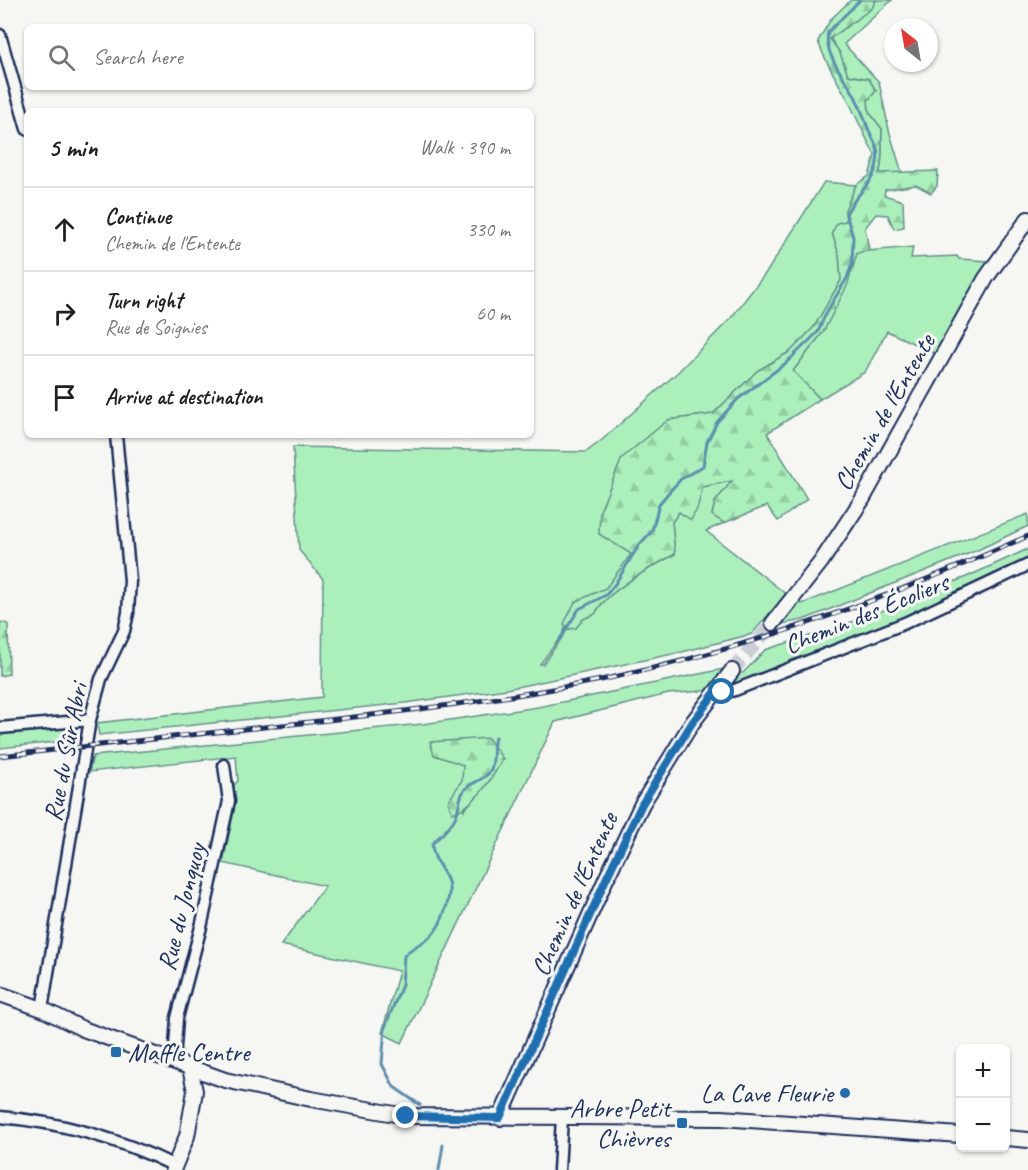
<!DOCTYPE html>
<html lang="en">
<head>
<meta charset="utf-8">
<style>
  :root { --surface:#fff; --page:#f6f6f6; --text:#202124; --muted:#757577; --line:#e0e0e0 }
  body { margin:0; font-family:Caveat,sans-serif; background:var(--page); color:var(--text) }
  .controls { position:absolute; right:18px; bottom:18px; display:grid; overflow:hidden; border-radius:9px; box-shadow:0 2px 4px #0004 }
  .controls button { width:54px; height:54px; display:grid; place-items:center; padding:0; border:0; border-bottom:2px solid var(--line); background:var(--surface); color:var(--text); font:30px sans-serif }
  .compass { position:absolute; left:884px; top:18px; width:54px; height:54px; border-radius:50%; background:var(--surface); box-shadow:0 2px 4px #0004; rotate:329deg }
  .stop { position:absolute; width:18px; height:18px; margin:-14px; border:4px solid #1f6fb2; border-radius:50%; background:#fff }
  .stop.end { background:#1f6fb2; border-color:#fff; box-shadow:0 2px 6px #0008 }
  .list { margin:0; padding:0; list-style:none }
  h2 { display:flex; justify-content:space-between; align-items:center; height:78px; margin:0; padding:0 24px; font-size:26px }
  h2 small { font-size:20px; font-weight:400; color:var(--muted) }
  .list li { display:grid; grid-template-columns:39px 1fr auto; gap:18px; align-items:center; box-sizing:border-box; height:84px; padding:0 24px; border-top:2px solid var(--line) }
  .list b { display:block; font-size:22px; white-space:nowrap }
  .list p { margin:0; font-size:20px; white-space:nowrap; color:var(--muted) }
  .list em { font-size:20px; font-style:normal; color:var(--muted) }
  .icon { flex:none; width:33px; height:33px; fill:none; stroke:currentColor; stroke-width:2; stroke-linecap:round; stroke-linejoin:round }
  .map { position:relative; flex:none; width:1028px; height:1170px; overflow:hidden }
  .search { position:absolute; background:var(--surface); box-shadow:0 2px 4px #0004; left:24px; top:24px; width:510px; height:66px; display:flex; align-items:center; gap:15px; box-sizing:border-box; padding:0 21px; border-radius:9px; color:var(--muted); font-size:22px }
  .panel { position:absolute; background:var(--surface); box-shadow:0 2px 4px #0004; left:24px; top:108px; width:510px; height:330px; border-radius:9px }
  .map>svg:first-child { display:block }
  .green { fill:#abf0bb; stroke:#63908c; stroke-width:1.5; fill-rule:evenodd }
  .forest { fill:url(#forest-firs); stroke:#63908c; stroke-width:1.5 }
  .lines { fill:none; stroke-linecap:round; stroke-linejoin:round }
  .stream { stroke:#5c8fb1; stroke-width:3 }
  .secondary-tunnel { stroke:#caced4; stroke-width:14; stroke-dasharray:14 7; stroke-linecap:butt }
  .street-casing { stroke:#1b2f5e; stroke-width:15 }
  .secondary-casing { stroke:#1b2f5e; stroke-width:18 }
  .street { stroke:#f6f6f2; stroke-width:10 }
  .secondary { stroke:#f6f6f2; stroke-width:14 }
  .rail-casing { stroke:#1b2f5e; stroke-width:5 }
  .rail { stroke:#f6f6f2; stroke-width:3; stroke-dasharray:9; stroke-linecap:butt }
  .route { stroke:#1f6fb2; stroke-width:8 }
  .poi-dot { fill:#1f6fb2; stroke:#f6f6f2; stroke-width:2 }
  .labels { text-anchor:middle; stroke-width:6; stroke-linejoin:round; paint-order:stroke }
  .street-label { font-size:26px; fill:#1b2f5e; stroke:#f6f6f2 }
  .poi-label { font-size:26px; fill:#1b2f5e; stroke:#f6f6f2; text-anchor:end }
</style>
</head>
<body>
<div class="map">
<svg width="1028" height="1170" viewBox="0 0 1028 1170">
  <defs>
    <pattern id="forest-firs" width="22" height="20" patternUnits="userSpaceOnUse" patternTransform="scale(1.5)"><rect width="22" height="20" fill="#abf0bb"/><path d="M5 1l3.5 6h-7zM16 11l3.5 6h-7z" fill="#93cea3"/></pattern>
  </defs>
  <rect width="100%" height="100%" fill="#f6f6f2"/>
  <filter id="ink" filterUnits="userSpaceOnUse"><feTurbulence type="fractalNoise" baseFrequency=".0167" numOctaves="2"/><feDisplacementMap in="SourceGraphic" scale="12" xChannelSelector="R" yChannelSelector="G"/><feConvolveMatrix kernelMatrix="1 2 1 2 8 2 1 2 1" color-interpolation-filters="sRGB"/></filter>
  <g filter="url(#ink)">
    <!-- green -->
    <path class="green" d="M876,0H892L844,44L879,82L889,130L902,173L879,174C884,159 881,145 882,129L869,112L868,100L876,91L869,79L848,75L840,53L830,38L872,8Z
      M824,182L856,185L845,210L846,221L832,233L839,254L841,280L814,327L791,351L757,371L713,414L668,420L632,554L606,588L575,602L563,634L540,664H543L568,629L576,628L583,619L595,614C606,591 652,567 675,554L672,522L679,512L690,519L697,509L702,487L733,480L715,502L712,515L724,523L706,531L786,594L752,634L682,652L507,689L405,703L99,735L97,723L322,697L323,579L299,550L293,447L586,452L602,440L678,372L731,318L768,270Z
      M913,247L911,258L957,256L959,259L988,261L936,354L887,331L865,372L820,399L793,371L823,332L852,271L857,252Z
      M1028,514V526L980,549L803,620L782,624L799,603L802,604Z
      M1028,549V561L906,619L734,686L731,682L739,672L743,673L765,650L835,628L903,603L971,575Z
      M724,669H728L712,690L668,694L555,722L402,1043L382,1033L399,971L281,945L325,886L223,863L234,811V785L238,781L236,756L89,772L93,756L423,724L538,707ZM434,755L503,759L488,783L464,810L463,764Z
      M77,726L74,740L0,748V734Z"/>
    <!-- forest -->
    <path class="forest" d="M851,0H876L872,8L830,39L840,53L848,75L869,79L876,91L868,100L869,112L882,129C881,145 884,159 879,173L938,171L937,186L931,193L916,185L885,190L884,195L903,201L904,227L894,229L888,215L876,214L865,228L869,250L857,253L847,286L823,332L793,371L820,399L767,433L807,499L778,521L767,506L724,523L712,515L715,502L732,481L703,487L697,509L691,520L679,512L672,522L675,554C652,567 606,591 595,614L583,619L576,628L568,629L564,624L575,602L606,588L631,554L599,534L600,511L622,458L668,420L713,414L757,371L791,351L814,327L841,280L839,254L832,233L837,223L846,221L845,210L856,185L869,176L875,155C865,137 857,118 848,100C837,80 825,62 818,41L831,19Z
      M0,622L8,624L9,674L0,676Z
      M488,738L503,759C491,779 476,806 452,813L448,802L462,780L463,765L434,755L430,742Z"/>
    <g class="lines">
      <!-- stream -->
      <path class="stream" d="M558,642L579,609L606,595L615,584L639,545L652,531L659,504L669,492L681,479L703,466L707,442L717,422L726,412L738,399L786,363L818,332L826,313L847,278L852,264L853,237L846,214C855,194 874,184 877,163C880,145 874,144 868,128C864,117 860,106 854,94C844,77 823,53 828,32L860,0
        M420,1105L394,1087L382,1064L385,1027L402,985L404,956C411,947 423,944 431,936C442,925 454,893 447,879C441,866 433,860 432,844C441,835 451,827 456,816C460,806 458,798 465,789C473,781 486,780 491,769C495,759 492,748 495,737
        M439,1170L443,1145"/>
      <!-- secondary-tunnel -->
      <path class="secondary-tunnel" d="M732,671L773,623"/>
      <!-- street casing -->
      <g class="street-casing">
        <path id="street" d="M0,35L27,129
          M717,690L727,692L735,690L905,623L1028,565
          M0,728L90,720
          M42,1009L90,720L101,679L124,631L128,613L130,580L116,435
          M174,1061L177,1018L202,923L229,801L224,765
          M0,1117C61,1122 120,1139 175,1166
          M559,1170L562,1118"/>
      </g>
      <!-- secondary casing -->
      <g class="secondary-casing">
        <path id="secondary" d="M773,623L821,562L862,500L986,278L1028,219
          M0,994L42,1009L83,1029L225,1080L311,1099L406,1116L721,1118L960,1135
          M500,1118L606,879L642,804L692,723L732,671
          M1006,1138L1028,1140
          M173,1170L187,1136L195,1091L190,1068"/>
      </g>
      <!-- street -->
      <use href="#street" class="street"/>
      <!-- secondary -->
      <use href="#secondary" class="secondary"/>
      <!-- rail casing -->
      <g class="rail-casing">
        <path id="rail" d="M0,756C88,746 176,736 264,727C377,715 490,702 601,680C749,649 891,598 1028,536"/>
      </g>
      <!-- rail -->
      <use href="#rail" class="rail"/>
    </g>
  </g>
  <g class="lines" filter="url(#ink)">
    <!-- route -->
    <path class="route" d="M406,1116L500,1118L606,879L642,804L692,723L717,690L722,692"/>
  </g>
  <!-- markers -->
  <g class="poi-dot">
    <rect x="110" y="1046" width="12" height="12" rx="3"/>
    <circle cx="845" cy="1093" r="6"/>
    <rect x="676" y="1117" width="12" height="12" rx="3"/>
  </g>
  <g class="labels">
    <!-- street labels -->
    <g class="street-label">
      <text transform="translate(884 412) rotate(-60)" y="9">Chemin de l'Entente</text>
      <text transform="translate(866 613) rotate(-22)" y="9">Chemin des Écoliers</text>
      <text transform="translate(65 752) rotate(-79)" y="9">Rue du Sûr Abri</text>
      <text transform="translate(574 894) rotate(-66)" y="9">Chemin de l'Entente</text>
      <text transform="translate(181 907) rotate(-76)" y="9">Rue du Jonquoy</text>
    </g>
    <!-- poi labels -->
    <g class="poi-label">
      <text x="128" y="1061" text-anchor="start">Maffle Centre</text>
      <text x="833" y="1102">La Cave Fleurie</text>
      <text x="670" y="1117">Arbre Petit<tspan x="670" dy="30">Chièvres</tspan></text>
    </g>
  </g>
</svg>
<div class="controls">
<button>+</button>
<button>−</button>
</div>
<svg class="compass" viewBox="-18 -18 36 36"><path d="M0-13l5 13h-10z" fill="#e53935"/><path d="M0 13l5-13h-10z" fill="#757577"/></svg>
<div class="stop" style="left:722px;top:692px"></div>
<div class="stop end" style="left:406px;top:1116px"></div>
<div class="search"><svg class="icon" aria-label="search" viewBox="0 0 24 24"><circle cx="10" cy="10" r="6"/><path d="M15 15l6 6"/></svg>Search here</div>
<section class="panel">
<h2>5 min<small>Walk · 390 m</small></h2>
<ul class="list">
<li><svg class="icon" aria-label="ahead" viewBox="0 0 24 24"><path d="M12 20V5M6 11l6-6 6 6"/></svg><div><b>Continue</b><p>Chemin de l'Entente</p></div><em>330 m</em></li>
<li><svg class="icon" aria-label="right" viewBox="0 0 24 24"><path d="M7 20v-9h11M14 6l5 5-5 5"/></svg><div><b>Turn right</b><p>Rue de Soignies</p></div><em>60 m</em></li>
<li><svg class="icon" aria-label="arrive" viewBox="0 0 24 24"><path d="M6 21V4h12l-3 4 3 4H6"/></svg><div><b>Arrive at destination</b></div></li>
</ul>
</section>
</div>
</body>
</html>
